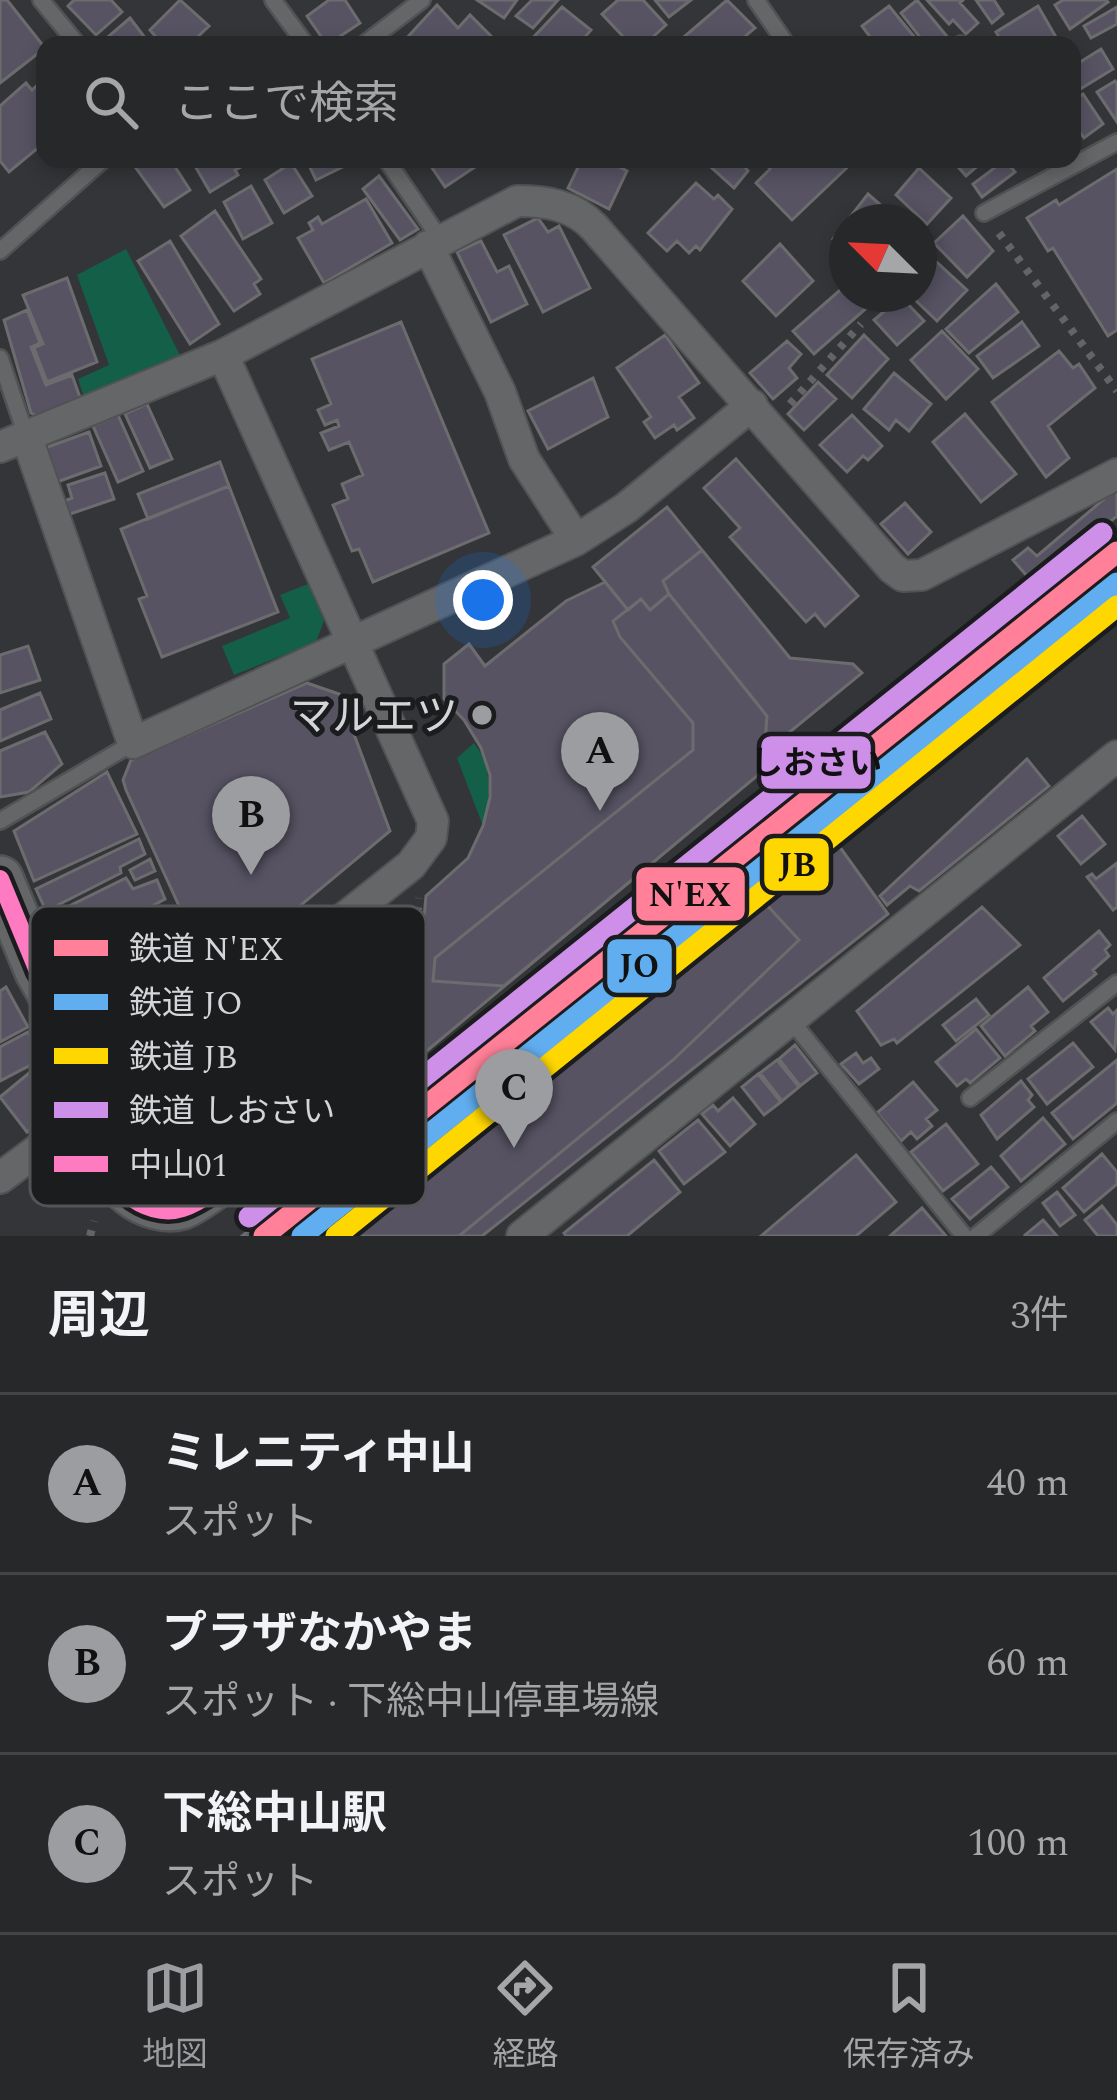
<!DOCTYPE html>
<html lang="ja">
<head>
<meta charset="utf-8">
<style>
  :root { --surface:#27282a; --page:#2f3032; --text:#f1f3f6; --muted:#a4a6a8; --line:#434447; --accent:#9c9da0 }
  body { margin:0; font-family:Spectral,"Noto Sans JP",serif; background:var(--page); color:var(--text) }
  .compass { position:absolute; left:829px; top:204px; width:108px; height:108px; border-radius:50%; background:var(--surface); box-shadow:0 6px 18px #0003; rotate:294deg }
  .you { position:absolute; left:483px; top:600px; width:42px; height:42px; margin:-30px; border:9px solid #fff; border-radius:50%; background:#1a73e8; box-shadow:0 0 0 18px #1a73e833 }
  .badge { display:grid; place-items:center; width:78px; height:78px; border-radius:50%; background:var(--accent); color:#111; font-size:39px; font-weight:700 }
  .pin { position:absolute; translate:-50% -99px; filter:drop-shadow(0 3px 6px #0008) }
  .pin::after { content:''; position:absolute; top:63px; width:42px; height:36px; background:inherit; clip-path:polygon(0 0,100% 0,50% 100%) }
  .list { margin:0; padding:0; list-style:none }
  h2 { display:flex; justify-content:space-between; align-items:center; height:156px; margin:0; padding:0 48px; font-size:51px }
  h2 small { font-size:39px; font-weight:400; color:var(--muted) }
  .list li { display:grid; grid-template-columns:78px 1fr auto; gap:36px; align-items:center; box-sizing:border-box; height:180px; padding:0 48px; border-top:3px solid var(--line) }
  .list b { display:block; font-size:45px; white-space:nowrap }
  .list p { margin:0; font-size:39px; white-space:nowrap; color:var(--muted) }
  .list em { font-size:39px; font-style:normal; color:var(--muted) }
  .icon { flex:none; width:66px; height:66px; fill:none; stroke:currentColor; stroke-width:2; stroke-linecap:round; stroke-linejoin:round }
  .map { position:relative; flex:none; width:1117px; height:1236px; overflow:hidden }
  .search { position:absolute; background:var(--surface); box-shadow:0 6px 18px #0003; left:36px; right:36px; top:36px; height:132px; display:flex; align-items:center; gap:30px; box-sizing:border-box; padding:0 42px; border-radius:24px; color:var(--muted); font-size:45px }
  .sheet { height:696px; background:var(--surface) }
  nav { display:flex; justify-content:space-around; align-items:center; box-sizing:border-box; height:168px; border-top:3px solid var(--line); background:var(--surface); font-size:33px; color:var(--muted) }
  nav a { display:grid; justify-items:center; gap:6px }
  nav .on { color:var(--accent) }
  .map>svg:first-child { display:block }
  .green { fill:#135f48 }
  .building { fill:#575363; stroke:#6c6c6e; stroke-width:3 }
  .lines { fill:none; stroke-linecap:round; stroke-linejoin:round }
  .service-casing { stroke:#515254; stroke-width:20 }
  .minor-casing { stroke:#515254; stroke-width:34 }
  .tertiary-casing { stroke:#515254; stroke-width:44 }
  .secondary-casing { stroke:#515254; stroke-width:50 }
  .path { stroke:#646466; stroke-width:8; stroke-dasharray:6 9; stroke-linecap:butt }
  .service { stroke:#656668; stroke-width:15 }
  .minor { stroke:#656668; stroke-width:30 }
  .tertiary { stroke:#656668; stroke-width:39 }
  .secondary { stroke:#656668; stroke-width:45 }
  .bus-1-casing { stroke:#1b1c1e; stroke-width:27 }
  .bus-1 { stroke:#fe7ac1; stroke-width:18 }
  .rail-1-casing { stroke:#1b1c1e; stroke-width:30 }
  .rail-2-casing { stroke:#1b1c1e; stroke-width:30 }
  .rail-3-casing { stroke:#1b1c1e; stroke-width:30 }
  .rail-4-casing { stroke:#1b1c1e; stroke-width:30 }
  .rail-1 { stroke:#ff8098; stroke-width:21 }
  .rail-2 { stroke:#60adef; stroke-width:21 }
  .rail-3 { stroke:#ffd700; stroke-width:21 }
  .rail-4 { stroke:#ce8fe9; stroke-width:21 }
  .poi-dot { fill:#9c9da0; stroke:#1b1c1e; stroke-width:4.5 }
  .labels { text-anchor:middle; stroke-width:10; stroke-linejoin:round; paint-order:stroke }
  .poi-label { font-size:42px; fill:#d4d5d8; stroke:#1b1c1e; text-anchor:end }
  .key { fill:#1b1c1e; stroke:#525456; stroke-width:3 }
  .key-label { font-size:33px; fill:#d4d5d8 }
  .line-badge { stroke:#1b1c1e; stroke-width:4.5 }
  .pale-badge-label { font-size:33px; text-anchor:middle; font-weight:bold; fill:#111 }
</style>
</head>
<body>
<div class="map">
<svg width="1117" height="1236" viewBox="0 0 1117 1236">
  <rect width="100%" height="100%" fill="#343538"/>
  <!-- green -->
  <path class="green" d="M126,249L182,359L86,403L78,379L109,365L77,275Z
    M308,584L324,621L316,642L234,675L222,646L290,618L280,595Z
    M474,743C494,768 490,796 483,826L457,758Z"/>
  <!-- building -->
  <path class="building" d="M0,0H7L45,48L0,83Z
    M74,0H111L122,12L96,35L68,6Z
    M180,0L209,26L189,45H163L150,30Z
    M329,0H345L360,23L327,45L307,16Z
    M477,0H517L504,18Z
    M532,0H558L533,28L516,16Z
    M618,0H643L666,25L644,45H631L602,14Z
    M655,0H691L669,17Z
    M727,0L755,28L735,45H692L685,36Z
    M917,0L950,40L944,45H926L901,13Z
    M927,0H963L960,3L978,23L966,34L953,20L949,24Z
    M976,0H994L1003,14L992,23Z
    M1063,0H1106L1108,2L1070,29L1055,5Z
    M437,5L458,28L470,15L499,44L466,45L462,41L458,45H408L404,41Z
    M889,6L921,45H876L862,26Z
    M1038,6L1057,39L1046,45H1004L996,32Z
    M562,7L591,30L578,45H526Z
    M1117,7V24L1091,38L1084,26Z
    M130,18L146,39L138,45H104L102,42Z
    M1101,49L1113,69L1072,94V67Z
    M45,78V142L9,172L0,161V106L26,83L32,90Z
    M1115,81L1117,84V122L1097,92Z
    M1083,94L1103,124L1084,138L1072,121V101Z
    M141,159H170L190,190L164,207L133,164Z
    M191,159H257L235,170L238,175L210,192Z
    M306,159H359L316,180Z
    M426,159H487L445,187Z
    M582,159H604L627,171L609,209L568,188Z
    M702,159H739L748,171L734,188Z
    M760,159H856L792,220L756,183L770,169Z
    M951,159H986L966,176Z
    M1005,160L1015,172L982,197L973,184Z
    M291,163L312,196L284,213L265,180Z
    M919,168L951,198L927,224L896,195Z
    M1117,169V330L1108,336L1053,248L1048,251L1027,218L1056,200L1059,205Z
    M379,176L418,229L400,240L363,189Z
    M696,183L714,199L718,195L732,209L700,250L696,246L689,253L677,241L667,251L648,233Z
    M251,186L272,223L243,239L224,202Z
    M868,194L900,222H847V251L833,239Z
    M366,199L392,243L324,283L298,238L313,230L309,223L318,217L322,224Z
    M215,211L261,279L254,284L260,294L234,311L181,236Z
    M963,216L993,251L967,277L934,243Z
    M538,218L548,232L559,226L590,288L543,312L504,235Z
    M170,241L219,324L190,344L138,261Z
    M481,241L497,272L509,266L527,304L491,322L457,252Z
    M780,244L813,281L776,316L743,281Z
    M929,255L967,290L937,321L909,294H919V266Z
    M67,278L97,362L47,382L34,348L43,344L23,295Z
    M847,284V294H875L878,298L814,354L793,331Z
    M996,284L1018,312L969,353L946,329Z
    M901,297L924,321L897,345L874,320Z
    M27,310L40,343L31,347L46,385L72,375L82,403L43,419L31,413L4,320Z
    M401,322L489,533L373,582L359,549L352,551L333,505L348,499L342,484L363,475L349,442L329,450L321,433L339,426L337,420L325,425L318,410L331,404L312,359Z
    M1022,322L1039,346L993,378L977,356Z
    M942,331L978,369L946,399L911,360Z
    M665,335L699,383L679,397L694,418L677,430L674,425L655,438L644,422L651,417L617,368Z
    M864,335L888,359L852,398L827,375Z
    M787,341L801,354L789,368L797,378L773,399L750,373Z
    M1059,351L1073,368L1079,364L1095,388L1048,426L1069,458L1046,477L992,402Z
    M894,373L931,404L909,431L896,420L889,430L864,409Z
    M593,378L608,417L548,449L528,411Z
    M818,382L836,399L804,430L788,414Z
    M147,404L172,459L150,468L125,414Z
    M965,414L1016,474L981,502L933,442Z
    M118,415L143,471L118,482L93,426Z
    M852,415L882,446L868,460L863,456L847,472L820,445Z
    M89,432L101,466L57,482L45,448Z
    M736,459L858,596L825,626L815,614L806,622L730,537L740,528L704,488Z
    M220,462L229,486L148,519L138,494Z
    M105,473L114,499L67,515L62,502L72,498L68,485Z
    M229,486L278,612L162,657L139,599L147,596L121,529Z
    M1117,488V516L1033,583L1013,560L1028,548L1037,556Z
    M905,503L931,532L908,554L881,524Z
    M667,507L702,550L663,581L669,594L650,610L641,599L628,610L593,567Z
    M702,550L790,658L853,664L862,673L764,753L767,716L669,594L663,581Z
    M605,582L628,610L641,599L650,610L669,594L767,716L763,771L411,1064L426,896L468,858L483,826L490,797V775L481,748L464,720L444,699V664L469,644L485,666L566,601Z
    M1013,593L1018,600L995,618L989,610Z
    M669,594L767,716L763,771L504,986L433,981L435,958L693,750V723L620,637L613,621L641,599L650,610Z
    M28,646L40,680L0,693V655Z
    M307,683L339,694L390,831L123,1053L102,989L185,919L126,790L123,780L131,760Z
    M40,693L51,719L0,741V710Z
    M45,732L62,764L29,792L0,797V751Z
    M1027,759L1049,786L919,891L910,886L887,905L880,896Z
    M107,772L137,834L34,881L14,831Z
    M791,779L888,914L482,1236H242Z
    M1082,816L1105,844L1081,864L1058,836Z
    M139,839L145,854L120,867L121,873L46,911L36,889Z
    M150,859L155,871L135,880L130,870Z
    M1117,863V907L1113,910L1087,877L1092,874L1096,879Z
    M126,878L133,889L157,880L165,899L61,955L47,917Z
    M765,903L799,940L673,1060L459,1236H353Z
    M982,907L1020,945L897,1043L894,1039L881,1045L857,1011Z
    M1099,931L1110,945L1105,950L1109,956L1093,970L1096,974L1063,1001L1044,978Z
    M6,987L28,1027L0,1042V991Z
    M1028,987L1048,1012L1031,1026L1035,1031L1005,1056L981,1026Z
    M976,999L989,1015L956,1041L943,1025Z
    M1108,1008L1113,1014L1117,1010L1115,1050L1091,1022Z
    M976,1029L1000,1058L970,1083L966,1079L957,1086L936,1062Z
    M28,1032L42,1059L0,1081V1047Z
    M1073,1043L1093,1067L1047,1104L1028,1079Z
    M449,1045L457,1056L389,1111L380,1099Z
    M795,1045L817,1073L800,1086L779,1059Z
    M856,1053L863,1063L871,1058L879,1069L859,1084L841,1064Z
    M45,1060L72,1095L27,1132L0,1097Z
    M777,1060L799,1087L782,1101L760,1073Z
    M1117,1060V1103L1073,1139L1052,1113Z
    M758,1074L781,1102L764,1115L742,1087Z
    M1021,1081L1032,1095L1028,1100L1034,1107L997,1139L981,1115Z
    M913,1082L937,1110L926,1119L932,1126L917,1139L911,1132L901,1141L877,1113Z
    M733,1098L755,1124L730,1146L702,1114L713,1105L718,1111Z
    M1043,1118L1065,1144L1021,1181L1001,1156Z
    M698,1120L725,1152L684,1184L659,1151Z
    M946,1124L978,1164L943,1191L911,1152Z
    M1102,1154L1117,1172V1184L1084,1212L1063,1188Z
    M856,1155L896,1202L856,1236H761Z
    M654,1160L680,1192L627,1236H566L564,1233Z
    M991,1167L1008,1187L970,1219L952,1199Z
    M1057,1192L1075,1215L1060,1226L1043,1203Z
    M1102,1206L1117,1225V1236H1098L1085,1220Z
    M922,1208L946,1236H890Z
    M1043,1220L1057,1236H1026L1025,1235Z"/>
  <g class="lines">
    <!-- service casing -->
    <g class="service-casing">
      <path id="service" d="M41,0L78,45
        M273,0L306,45
        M756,0L787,45
        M363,45L422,0
        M960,45L961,44
        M386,159L440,239
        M984,213L1117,142
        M0,251L104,159
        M0,358L27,438
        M0,821L133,743
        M790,1019L964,1236
        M970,1098L1117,983
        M132,1172L131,1134L150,1107
        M134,1176C137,1163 142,1151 152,1142C167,1129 188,1129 205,1119C230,1103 256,1070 287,1072
        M976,1236L1117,1121"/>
    </g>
    <!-- minor casing -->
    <g class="minor-casing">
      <path id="minor" d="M428,246L500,392L524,459L576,540
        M223,355L433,821L431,838L411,865L255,989L251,1038
        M27,438L133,743L576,540L626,508L752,405
        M0,447L223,355L517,201C546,201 573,205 594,227L892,568L903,576L922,575L1117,474
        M0,1178L110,1096
        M522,1236L1117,756"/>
    </g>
    <!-- tertiary casing -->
    <g class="tertiary-casing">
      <path id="tertiary" d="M251,1038C274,1037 281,1052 294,1068C304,1082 312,1094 306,1111C301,1125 199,1205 182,1209C147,1219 104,1183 99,1150C95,1130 103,1114 110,1096C170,1122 200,1052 251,1038Z"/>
    </g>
    <!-- secondary casing -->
    <g class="secondary-casing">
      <path id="secondary" d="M0,879L38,971L110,1096"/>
    </g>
    <!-- path -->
    <path class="path" d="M999,233L1117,391
      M790,404L861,324
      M341,1126L403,1067L419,898
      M90,1236L94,1221"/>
    <!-- service -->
    <use href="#service" class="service"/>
    <!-- minor -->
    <use href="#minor" class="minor"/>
    <!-- tertiary -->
    <use href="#tertiary" class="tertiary"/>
    <!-- secondary -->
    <use href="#secondary" class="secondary"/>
    <!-- bus-1 casing -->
    <g class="bus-1-casing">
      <path id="bus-1" d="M0,879L38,971L110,1096
        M251,1038C280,1041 303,1071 308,1099C304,1128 212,1199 183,1208C144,1221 99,1179 98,1141C98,1125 104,1110 110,1096C173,1113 198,1060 251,1038Z"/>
    </g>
    <!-- bus-1 -->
    <use href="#bus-1" class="bus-1"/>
    <!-- rail-1 casing -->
    <g class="rail-1-casing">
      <path id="rail-1" d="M264,1236L1117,552"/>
    </g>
    <!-- rail-2 casing -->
    <g class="rail-2-casing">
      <path id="rail-2" d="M302,1236L1117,583"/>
    </g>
    <!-- rail-3 casing -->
    <g class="rail-3-casing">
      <path id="rail-3" d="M336,1236L1117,606"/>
    </g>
    <!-- rail-4 casing -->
    <g class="rail-4-casing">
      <path id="rail-4" d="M249,1217L1102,533"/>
    </g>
    <!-- rail-1 -->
    <use href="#rail-1" class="rail-1"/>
    <!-- rail-2 -->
    <use href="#rail-2" class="rail-2"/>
    <!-- rail-3 -->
    <use href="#rail-3" class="rail-3"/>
    <!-- rail-4 -->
    <use href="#rail-4" class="rail-4"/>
  </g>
  <!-- markers -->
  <circle class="poi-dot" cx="482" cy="715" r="12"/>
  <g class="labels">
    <!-- poi labels -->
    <g class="poi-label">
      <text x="458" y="730">マルエツ</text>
    </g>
  </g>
  <!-- legend -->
  <rect x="30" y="906" width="396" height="300" rx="18" class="key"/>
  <rect x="54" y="940" width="54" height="16" fill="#ff8098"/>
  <rect x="54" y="994" width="54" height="16" fill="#60adef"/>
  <rect x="54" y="1048" width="54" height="16" fill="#ffd700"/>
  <rect x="54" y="1102" width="54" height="16" fill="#ce8fe9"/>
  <rect x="54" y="1156" width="54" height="16" fill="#fe7ac1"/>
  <g class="key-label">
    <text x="129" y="960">鉄道 N'EX</text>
    <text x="129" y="1014">鉄道 JO</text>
    <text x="129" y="1068">鉄道 JB</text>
    <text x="129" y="1122">鉄道 しおさい</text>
    <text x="129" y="1176">中山01</text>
  </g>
  <g class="line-badge">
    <rect x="759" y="734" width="114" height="57" rx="12" fill="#ce8fe9"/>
    <rect x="762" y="836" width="69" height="57" rx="12" fill="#ffd700"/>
    <rect x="634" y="865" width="113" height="58" rx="12" fill="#ff8098"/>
    <rect x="605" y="937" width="69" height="58" rx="12" fill="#60adef"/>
  </g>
  <g class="pale-badge-label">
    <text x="816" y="774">しおさい</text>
    <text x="797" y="876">JB</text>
    <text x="690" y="906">N'EX</text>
    <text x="639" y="977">JO</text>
  </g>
</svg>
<svg class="compass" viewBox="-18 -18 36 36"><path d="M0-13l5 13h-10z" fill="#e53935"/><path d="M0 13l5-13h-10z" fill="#a4a6a8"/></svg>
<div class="you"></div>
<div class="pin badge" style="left:600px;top:811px">A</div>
<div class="pin badge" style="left:251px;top:875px">B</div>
<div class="pin badge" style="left:514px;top:1148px">C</div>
<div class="search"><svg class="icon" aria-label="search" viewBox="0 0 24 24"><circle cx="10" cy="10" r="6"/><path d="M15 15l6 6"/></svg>ここで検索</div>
</div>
<section class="sheet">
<h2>周辺<small>3件</small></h2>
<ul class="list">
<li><span class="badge">A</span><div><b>ミレニティ中山</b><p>スポット</p></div><em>40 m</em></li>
<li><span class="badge">B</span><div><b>プラザなかやま</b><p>スポット · 下総中山停車場線</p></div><em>60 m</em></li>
<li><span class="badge">C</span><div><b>下総中山駅</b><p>スポット</p></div><em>100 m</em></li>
</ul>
</section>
<nav>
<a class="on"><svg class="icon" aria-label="map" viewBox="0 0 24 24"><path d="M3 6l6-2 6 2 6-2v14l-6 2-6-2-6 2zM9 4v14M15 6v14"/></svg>地図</a>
<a><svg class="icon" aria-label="directions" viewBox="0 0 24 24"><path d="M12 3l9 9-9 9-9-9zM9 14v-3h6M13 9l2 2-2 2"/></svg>経路</a>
<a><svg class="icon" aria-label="saved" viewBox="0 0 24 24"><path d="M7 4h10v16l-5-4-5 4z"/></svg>保存済み</a>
</nav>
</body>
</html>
